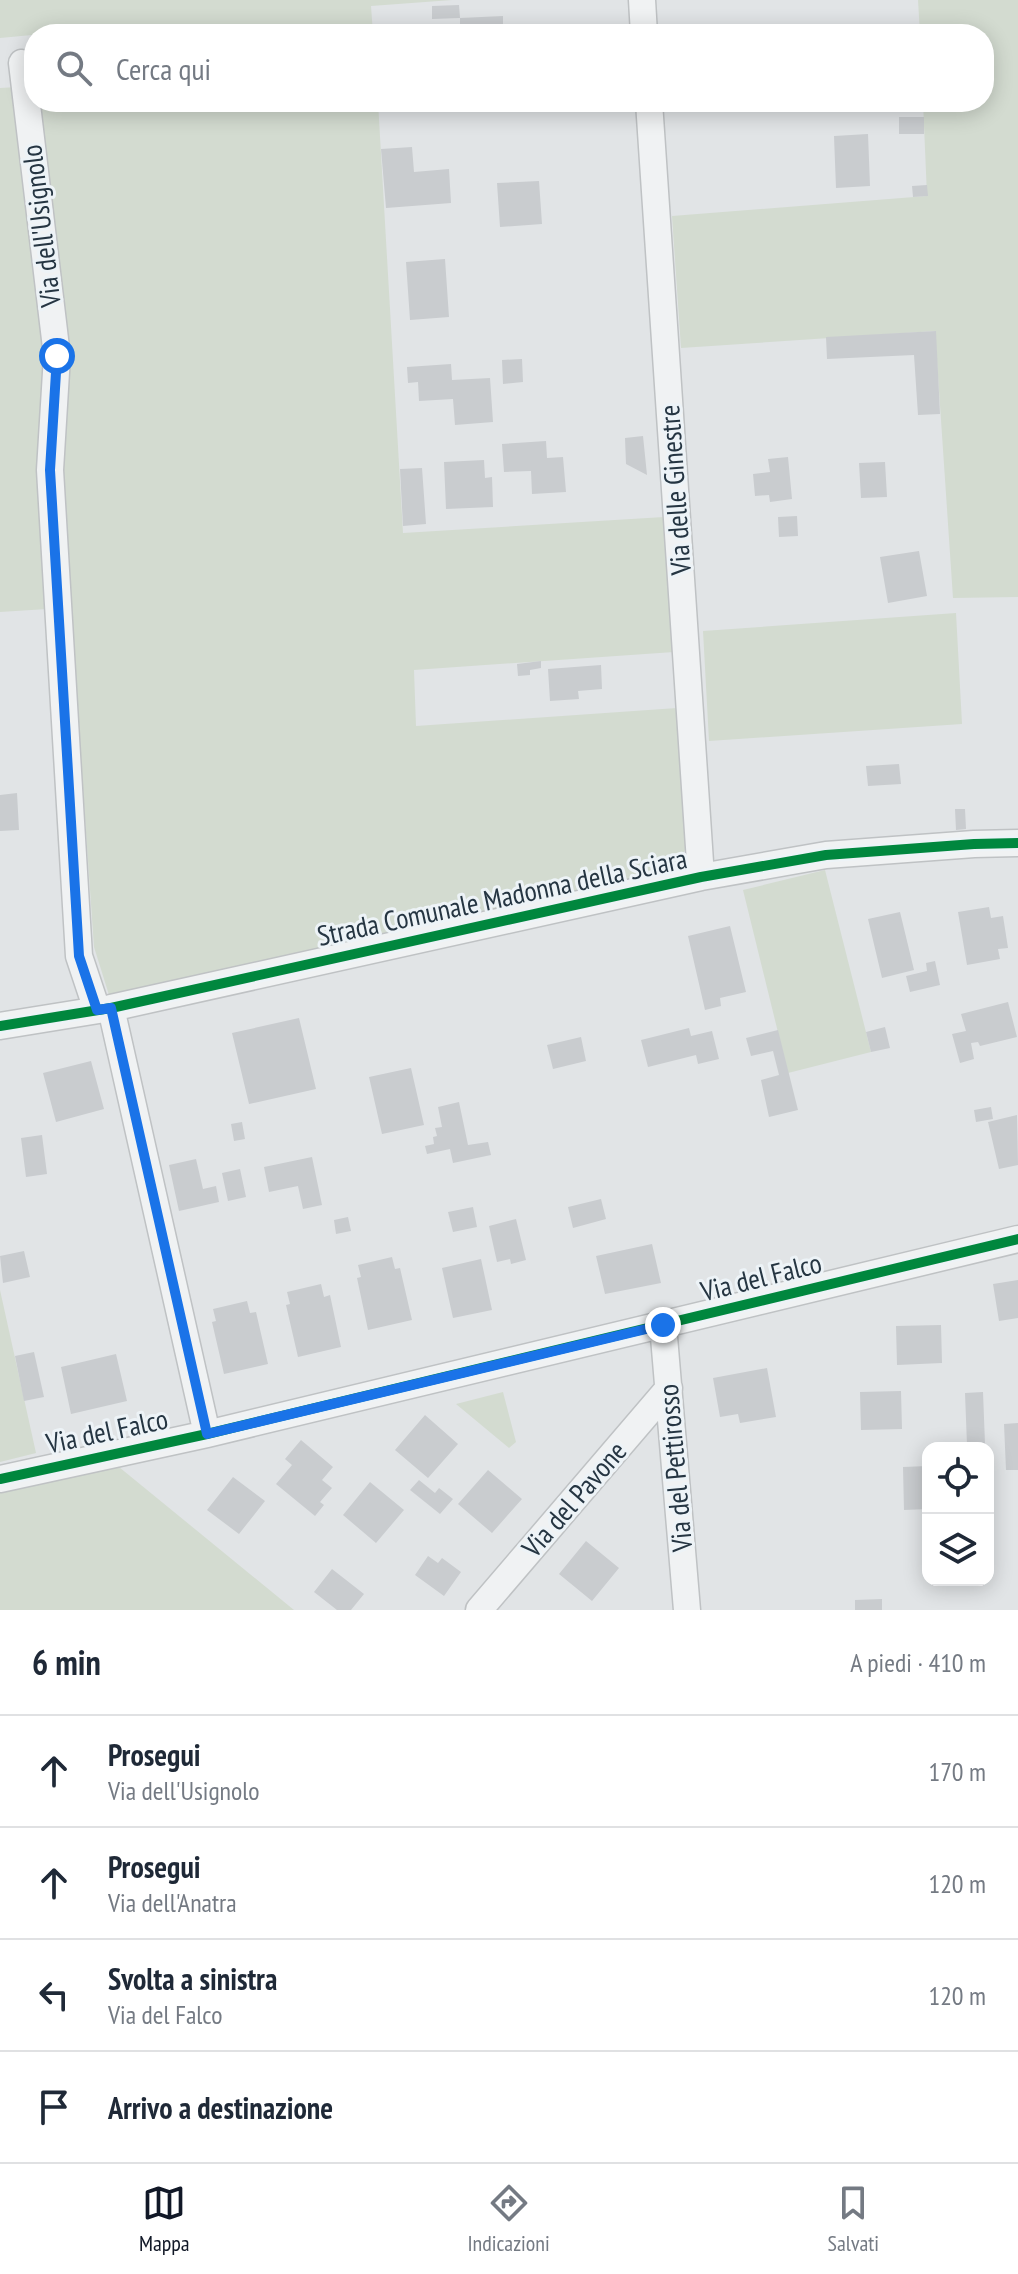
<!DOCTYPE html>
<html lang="it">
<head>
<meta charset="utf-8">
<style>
  :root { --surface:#fff; --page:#f6f6f7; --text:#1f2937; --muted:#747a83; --line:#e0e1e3; --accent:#111827 }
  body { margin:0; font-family:"PT Sans Narrow",sans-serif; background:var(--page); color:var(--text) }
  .controls { position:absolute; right:24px; bottom:24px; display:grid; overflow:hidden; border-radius:16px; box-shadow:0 4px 20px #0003 }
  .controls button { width:72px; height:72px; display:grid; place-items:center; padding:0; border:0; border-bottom:2px solid var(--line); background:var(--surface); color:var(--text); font:40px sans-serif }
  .stop { position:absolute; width:24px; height:24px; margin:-18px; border:6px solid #1a73e8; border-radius:50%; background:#fff }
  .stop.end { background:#1a73e8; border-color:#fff; box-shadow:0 2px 8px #0008 }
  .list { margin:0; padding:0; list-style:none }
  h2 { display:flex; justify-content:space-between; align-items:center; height:104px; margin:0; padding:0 32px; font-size:34px }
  h2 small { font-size:26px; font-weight:400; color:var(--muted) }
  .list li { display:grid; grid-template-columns:52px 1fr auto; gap:24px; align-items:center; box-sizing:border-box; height:112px; padding:0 32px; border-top:2px solid var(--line) }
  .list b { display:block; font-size:30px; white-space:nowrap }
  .list p { margin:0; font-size:26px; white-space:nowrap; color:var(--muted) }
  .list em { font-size:26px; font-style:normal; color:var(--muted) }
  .icon { flex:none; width:44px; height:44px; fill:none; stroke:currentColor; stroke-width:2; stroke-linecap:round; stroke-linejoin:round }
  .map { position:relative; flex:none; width:1018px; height:1610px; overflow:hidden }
  .search { position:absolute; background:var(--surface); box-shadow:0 4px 20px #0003; left:24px; right:24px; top:24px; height:88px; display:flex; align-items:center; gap:20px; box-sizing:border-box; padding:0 28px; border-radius:32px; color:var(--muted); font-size:30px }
  .sheet { height:552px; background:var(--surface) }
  nav { display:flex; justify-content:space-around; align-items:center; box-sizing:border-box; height:112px; border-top:2px solid var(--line); background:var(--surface); font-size:22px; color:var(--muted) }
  nav a { display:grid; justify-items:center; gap:4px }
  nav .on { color:var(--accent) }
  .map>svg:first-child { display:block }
  .green { fill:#d3dbd0 }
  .building { fill:#c9cccf }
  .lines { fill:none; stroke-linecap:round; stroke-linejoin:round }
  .minor-casing { stroke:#bfc2c4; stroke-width:29 }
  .minor { stroke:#f0f2f3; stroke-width:26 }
  .cycleway-casing { stroke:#edf3f7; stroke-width:15 }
  .cycleway { stroke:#00873e; stroke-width:10 }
  .route { stroke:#1a73e8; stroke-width:10 }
  .labels { text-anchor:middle; stroke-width:6; stroke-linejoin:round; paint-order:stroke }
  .street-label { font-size:28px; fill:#253542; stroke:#edf3f7 }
</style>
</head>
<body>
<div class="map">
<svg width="1018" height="1610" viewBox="0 0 1018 1610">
  <rect width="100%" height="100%" fill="#e1e4e6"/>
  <!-- green -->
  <path class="green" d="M0,0H452L371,6L373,34H34V62L32,35L0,38Z
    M918,0H1018V597L953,598L935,331L681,348L672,216L927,196L923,102H984V34H920Z
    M18,87L51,359L47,609L0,612V88Z
    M37,102H378L403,533L664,517L674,652L414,670L416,726L677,708L687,846L678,864L656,874L109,995L94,947L60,458L70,348Z
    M956,613L962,724L709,741L703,631Z
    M825,870L871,1052L788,1073L743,890Z
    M0,1290L36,1453L0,1462Z
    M503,1392L516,1442L509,1448L456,1404Z
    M119,1467L294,1610H0V1487Z"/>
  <!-- building -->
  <path class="building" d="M459,5L460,18L432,19V6Z
    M503,16V34H460V18Z
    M899,117H924V134H899Z
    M868,134L870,186L836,188L834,136Z
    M412,147L414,172L449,169L451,203L386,208L381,149Z
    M539,181L542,224L500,227L497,183Z
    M927,185L928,196L913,197L912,186Z
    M445,259L449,317L410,320L406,262Z
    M936,331L940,414L918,415L914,355L827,359L826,337Z
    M522,359L523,382L503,384L502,360Z
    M451,364L452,380L490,378L493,422L455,425L453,399L419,401L418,382L408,383L407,367Z
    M643,436L647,475L626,464L625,438Z
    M546,441L547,458L563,457L566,492L532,494L531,471L504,472L502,444Z
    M788,457L792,499L770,502L769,495L755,496L753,474L770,472L768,459Z
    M484,460L485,478L492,477L493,507L446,509L444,462Z
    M885,462L887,497L861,498L859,463Z
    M422,468L426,524L403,526L400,469Z
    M797,516L798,536L779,537L778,517Z
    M919,551L927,596L888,603L880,557Z
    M541,661V668L530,670V675L518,676L517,664Z
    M601,665L602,689L578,691L579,699L550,701L548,669Z
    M899,764L901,784L868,786L866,766Z
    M17,793L19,830L0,831V795Z
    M955,809H965L966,829L956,830Z
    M989,907L991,918L1003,916L1008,948L998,949L1000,959L967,965L958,912Z
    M900,912L914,970L882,978L868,919Z
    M730,926L746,992L720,998L721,1006L705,1010L688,936Z
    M935,961L940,985L910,992L906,976L927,971L926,963Z
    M1008,1002L1017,1037L980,1046L978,1042L971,1043L974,1059L960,1063L952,1034L966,1031L961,1014Z
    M299,1018L316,1089L249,1104L232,1033Z
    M885,1027L890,1048L871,1052L866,1032Z
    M689,1028L691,1036L712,1031L719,1059L698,1064L696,1055L648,1067L641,1040Z
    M778,1030L798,1110L769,1117L761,1080L779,1075L773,1051L751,1056L746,1038Z
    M581,1037L586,1061L553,1069L547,1045Z
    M91,1061L104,1109L56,1122L43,1073Z
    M411,1068L424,1125L382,1134L369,1077Z
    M459,1102L468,1145L488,1142L491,1155L453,1163L450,1149L427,1154L425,1146L434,1144L433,1137L437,1136L435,1128L442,1127L438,1107Z
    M991,1107L993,1119L976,1122L974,1110Z
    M1017,1115L1018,1165L999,1169L988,1122Z
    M242,1122L245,1139L234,1141L231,1124Z
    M42,1135L47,1174L26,1177L21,1138Z
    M312,1157L322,1205L303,1209L298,1186L269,1192L264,1167Z
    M196,1159L203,1189L216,1186L219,1202L179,1211L169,1165Z
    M240,1169L246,1197L228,1201L222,1173Z
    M601,1199L606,1219L573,1228L568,1207Z
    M473,1207L477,1227L453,1232L448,1212Z
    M348,1217L351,1231L336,1234L334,1220Z
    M516,1219L526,1260L511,1264L510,1259L497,1262L489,1226Z
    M652,1244L661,1283L605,1294L596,1256Z
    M24,1251L30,1277L3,1283L0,1256Z
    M392,1257L395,1269L400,1268L412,1320L368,1330L357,1278L361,1277L358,1265Z
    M481,1259L492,1310L453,1318L442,1268Z
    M1018,1280V1318L999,1321L993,1284Z
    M321,1284L324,1297L330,1295L341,1347L298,1357L286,1305L290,1304L287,1292Z
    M247,1301L250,1313L256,1312L268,1364L224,1374L212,1322L216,1321L213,1309Z
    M941,1325L942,1363L897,1365L896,1326Z
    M34,1352L44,1397L24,1401L15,1356Z
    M116,1354L127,1401L71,1414L61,1367Z
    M767,1368L776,1417L740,1423L738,1414L720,1417L713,1378Z
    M901,1391L902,1429L861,1430L860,1392Z
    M983,1392L985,1444L967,1445L965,1393Z
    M425,1415L458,1444L428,1478L395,1450Z
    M1018,1423V1470H1006L1004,1424Z
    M301,1440L333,1467L322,1480L332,1488L320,1502L324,1505L315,1516L276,1484L292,1465L285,1459Z
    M928,1466V1509L904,1510L903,1467Z
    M488,1470L522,1499L492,1533L458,1504Z
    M233,1477L265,1501L239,1534L207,1510Z
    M419,1480L435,1493L439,1488L453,1499L440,1514L410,1490Z
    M370,1482L404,1510L376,1543L343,1515Z
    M586,1541L619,1568L592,1601L559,1574Z
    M428,1556L438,1563L442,1558L461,1572L444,1596L415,1575Z
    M332,1569L364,1594L351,1610H337L314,1592Z
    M882,1599V1610H855V1600Z"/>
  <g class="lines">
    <!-- minor casing -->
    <g class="minor-casing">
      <path id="minor" d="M642,0L644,34
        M22,63L57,356L50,470L79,956L97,1010
        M649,102L701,877
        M111,1008L207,1434
        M0,1026L111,1008L701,877L826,855L974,844L1018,843
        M663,1325L687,1610
        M0,1479L207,1434L1018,1239
        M479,1610L669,1388"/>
    </g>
    <!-- minor -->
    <use href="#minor" class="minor"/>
    <!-- cycleway casing -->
    <g class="cycleway-casing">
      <path id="cycleway" d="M0,1026L111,1008L701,877L826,855L974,844L1018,843
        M0,1479L207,1434L1018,1239"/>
    </g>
    <!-- cycleway -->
    <use href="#cycleway" class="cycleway"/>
  </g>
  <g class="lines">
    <!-- route -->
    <path class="route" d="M57,356L50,470L79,956L97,1010L111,1008L207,1434L663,1325"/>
  </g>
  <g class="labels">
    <!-- street labels -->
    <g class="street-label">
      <text transform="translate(41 226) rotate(-97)" y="10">Via dell'Usignolo</text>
      <text transform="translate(675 490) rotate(-94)" y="10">Via delle Ginestre</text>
      <text transform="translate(502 897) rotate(-12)" y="10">Strada Comunale Madonna della Sciara</text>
      <text transform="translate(761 1277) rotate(-14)" y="10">Via del Falco</text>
      <text transform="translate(107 1431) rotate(-12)" y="10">Via del Falco</text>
      <text transform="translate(675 1468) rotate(-95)" y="10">Via del Pettirosso</text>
      <text transform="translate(574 1499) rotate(-49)" y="10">Via del Pavone</text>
    </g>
  </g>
</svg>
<div class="controls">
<button><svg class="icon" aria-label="locate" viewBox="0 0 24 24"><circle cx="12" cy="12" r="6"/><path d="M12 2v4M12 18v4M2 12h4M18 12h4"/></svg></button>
<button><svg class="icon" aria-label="layers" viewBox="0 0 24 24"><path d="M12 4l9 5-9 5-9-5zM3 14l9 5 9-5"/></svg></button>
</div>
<div class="stop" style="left:57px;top:356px"></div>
<div class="stop end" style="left:663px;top:1325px"></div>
<div class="search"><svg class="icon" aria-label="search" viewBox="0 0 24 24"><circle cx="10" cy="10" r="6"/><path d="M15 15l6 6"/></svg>Cerca qui</div>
</div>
<section class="sheet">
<h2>6 min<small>A piedi · 410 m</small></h2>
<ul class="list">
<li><svg class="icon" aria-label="ahead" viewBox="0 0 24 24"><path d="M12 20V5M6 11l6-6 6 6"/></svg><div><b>Prosegui</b><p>Via dell'Usignolo</p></div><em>170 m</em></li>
<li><svg class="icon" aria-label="ahead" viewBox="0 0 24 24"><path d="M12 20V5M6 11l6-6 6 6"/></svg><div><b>Prosegui</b><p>Via dell'Anatra</p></div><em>120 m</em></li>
<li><svg class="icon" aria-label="left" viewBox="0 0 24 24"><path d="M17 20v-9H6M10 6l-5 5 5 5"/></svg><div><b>Svolta a sinistra</b><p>Via del Falco</p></div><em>120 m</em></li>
<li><svg class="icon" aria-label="arrive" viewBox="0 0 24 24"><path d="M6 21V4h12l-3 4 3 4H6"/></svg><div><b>Arrivo a destinazione</b></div></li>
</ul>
</section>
<nav>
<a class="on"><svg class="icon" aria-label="map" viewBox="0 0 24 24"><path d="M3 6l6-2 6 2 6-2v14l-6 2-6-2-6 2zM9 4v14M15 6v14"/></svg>Mappa</a>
<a><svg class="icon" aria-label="directions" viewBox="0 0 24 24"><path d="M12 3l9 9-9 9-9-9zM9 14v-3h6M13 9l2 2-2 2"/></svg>Indicazioni</a>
<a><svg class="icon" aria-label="saved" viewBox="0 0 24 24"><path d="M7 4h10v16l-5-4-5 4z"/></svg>Salvati</a>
</nav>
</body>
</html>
